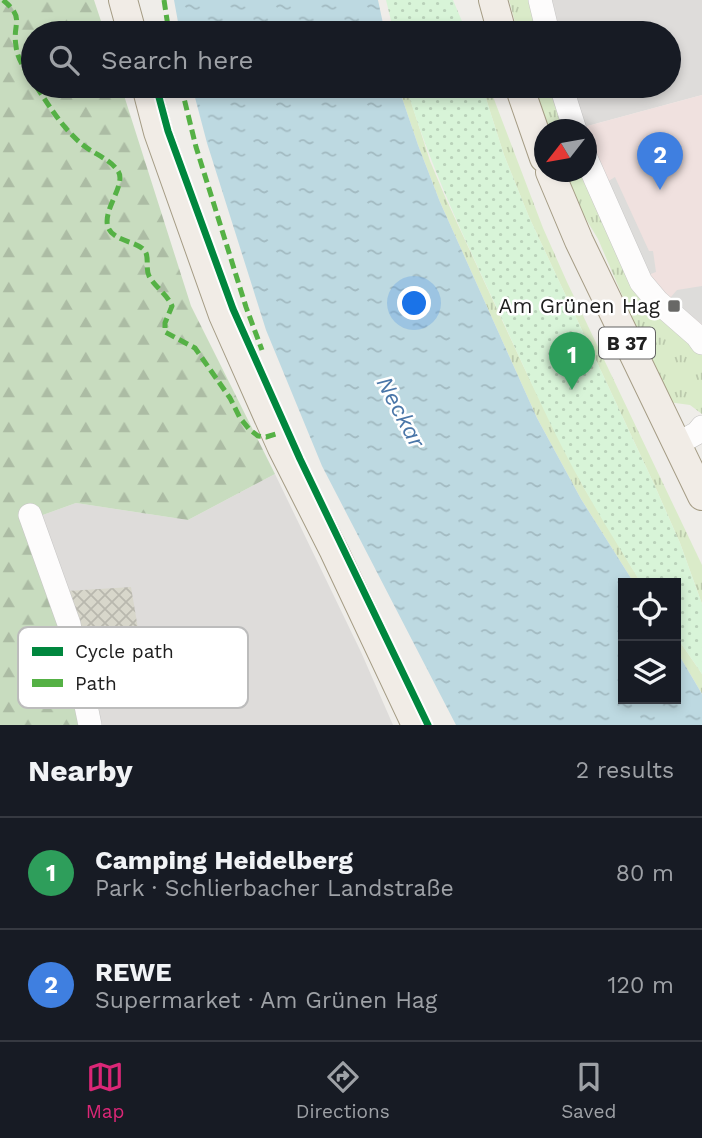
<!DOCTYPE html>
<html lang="en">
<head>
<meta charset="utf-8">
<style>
  :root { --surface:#171b24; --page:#20242c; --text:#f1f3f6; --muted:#9ea1a6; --line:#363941; --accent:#db2777 }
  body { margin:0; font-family:"Work Sans",sans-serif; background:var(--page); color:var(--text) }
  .controls { position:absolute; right:21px; bottom:21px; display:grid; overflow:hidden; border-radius:0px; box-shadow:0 4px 10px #0003 }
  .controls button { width:63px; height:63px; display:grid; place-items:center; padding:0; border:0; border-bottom:2px solid var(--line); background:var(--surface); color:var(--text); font:35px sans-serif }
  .compass { position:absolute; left:534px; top:119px; width:63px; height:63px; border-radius:50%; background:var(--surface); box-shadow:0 4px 10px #0003; rotate:239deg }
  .you { position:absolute; left:415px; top:304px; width:24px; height:24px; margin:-18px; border:5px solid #fff; border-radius:50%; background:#1a73e8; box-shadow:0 0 0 10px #1a73e833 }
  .badge { display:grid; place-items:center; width:46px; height:46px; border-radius:50%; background:var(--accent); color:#fff; font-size:23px; font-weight:700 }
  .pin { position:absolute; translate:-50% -58px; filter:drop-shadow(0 2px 4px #0008) }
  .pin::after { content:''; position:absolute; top:37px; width:24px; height:21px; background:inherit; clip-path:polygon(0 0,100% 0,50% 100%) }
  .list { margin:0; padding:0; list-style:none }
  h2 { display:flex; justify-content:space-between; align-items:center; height:91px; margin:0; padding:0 28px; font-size:30px }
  h2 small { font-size:23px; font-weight:400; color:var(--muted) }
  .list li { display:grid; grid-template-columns:46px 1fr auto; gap:21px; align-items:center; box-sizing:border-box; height:112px; padding:0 28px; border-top:2px solid var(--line) }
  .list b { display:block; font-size:26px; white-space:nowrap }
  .list p { margin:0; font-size:23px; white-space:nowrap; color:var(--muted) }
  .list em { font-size:23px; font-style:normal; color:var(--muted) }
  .icon { flex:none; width:38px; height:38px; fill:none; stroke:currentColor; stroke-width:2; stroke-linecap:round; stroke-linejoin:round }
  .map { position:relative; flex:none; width:702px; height:725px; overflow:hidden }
  .search { position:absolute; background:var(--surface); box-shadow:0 4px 10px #0003; left:21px; right:21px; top:21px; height:77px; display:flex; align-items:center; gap:18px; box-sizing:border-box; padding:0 24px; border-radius:38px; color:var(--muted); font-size:26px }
  .sheet { height:315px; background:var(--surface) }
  nav { display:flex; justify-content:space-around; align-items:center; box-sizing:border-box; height:98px; border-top:2px solid var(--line); background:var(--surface); font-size:19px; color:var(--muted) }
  nav a { display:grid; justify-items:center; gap:4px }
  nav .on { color:var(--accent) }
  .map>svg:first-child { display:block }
  .residential { fill:#dedcda }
  .commercial { fill:#f0e1df }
  .religious { fill:#dddcda }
  .construction { fill:url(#construction-cross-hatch) }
  .grass { fill:url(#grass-tufts) }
  .forest { fill:url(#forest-firs) }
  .park { fill:url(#park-dots) }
  .water { fill:url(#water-ripples) }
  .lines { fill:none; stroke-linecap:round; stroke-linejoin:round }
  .minor-casing { stroke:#c7c6c5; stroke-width:24 }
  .major-casing { stroke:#a59c85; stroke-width:30 }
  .minor { stroke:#fdfcfc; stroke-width:23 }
  .major { stroke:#f1ece6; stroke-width:28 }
  .quiet { stroke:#55b145; stroke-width:5; stroke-dasharray:10 5; stroke-linecap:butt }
  .cycleway-casing { stroke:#fff; stroke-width:11 }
  .cycleway { stroke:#00873e; stroke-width:7 }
  .poi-dot { fill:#686866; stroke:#fff; stroke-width:2.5 }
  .labels { text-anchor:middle; stroke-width:5; stroke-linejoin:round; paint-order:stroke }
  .shield { fill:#fff; stroke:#636363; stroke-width:2 }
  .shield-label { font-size:19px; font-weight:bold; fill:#202020 }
  .poi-label { font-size:21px; fill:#202020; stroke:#fff; text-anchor:end }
  .water-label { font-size:23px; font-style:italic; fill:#4a76a8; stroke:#fff }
  .key { fill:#fff; stroke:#bcbcbc; stroke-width:2 }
  .key-label { font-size:19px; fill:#202020 }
</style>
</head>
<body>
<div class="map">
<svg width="702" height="725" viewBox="0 0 702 725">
  <defs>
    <pattern id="construction-cross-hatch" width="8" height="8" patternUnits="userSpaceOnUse" patternTransform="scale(1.75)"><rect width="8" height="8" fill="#d8d7cb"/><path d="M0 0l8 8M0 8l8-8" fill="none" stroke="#b9b8ae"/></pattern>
    <pattern id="grass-tufts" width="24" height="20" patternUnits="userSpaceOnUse" patternTransform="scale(1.75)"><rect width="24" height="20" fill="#daebc9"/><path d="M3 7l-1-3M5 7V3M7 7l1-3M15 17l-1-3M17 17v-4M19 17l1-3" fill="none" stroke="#bbc9ac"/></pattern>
    <pattern id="forest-firs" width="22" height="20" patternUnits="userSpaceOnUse" patternTransform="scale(1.75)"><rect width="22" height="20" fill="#c8dcbf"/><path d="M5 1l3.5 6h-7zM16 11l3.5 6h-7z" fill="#acbca4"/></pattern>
    <pattern id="park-dots" width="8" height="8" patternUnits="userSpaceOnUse" patternTransform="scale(1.75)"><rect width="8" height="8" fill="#d8f4d8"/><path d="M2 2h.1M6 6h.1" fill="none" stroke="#b9d1b9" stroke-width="1.8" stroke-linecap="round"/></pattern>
    <pattern id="water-ripples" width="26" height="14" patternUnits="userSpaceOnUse" patternTransform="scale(1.75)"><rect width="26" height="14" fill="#bdd9e1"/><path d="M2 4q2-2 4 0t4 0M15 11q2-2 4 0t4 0" fill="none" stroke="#a2bac1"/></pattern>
  </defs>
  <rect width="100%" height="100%" fill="#efede9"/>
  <!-- residential -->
  <path class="residential" d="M551,0H702V95L580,128L571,86H669V33H558Z
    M275,474L361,652L393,725H78L40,516L76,503L188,520Z"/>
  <!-- commercial -->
  <path class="commercial" d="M702,95V327L656,291L632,254L587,143L586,130L581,129L580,128Z"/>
  <!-- religious -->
  <path class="religious" d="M615,177L649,251H653L656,272L648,275L607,182Z
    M702,286V324L670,298L677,290Z"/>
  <!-- construction -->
  <path class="construction" d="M131,587L142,653L84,659L67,591Z"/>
  <!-- grass -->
  <path class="grass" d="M509,0H551L558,33H518Z
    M398,86H406L430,161L446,199L528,376L583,486L641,583H634L581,499L537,418L440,202L418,145Z
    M482,86H489L543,228L567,282L702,565V604L680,543L654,484L529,217L504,155Z
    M532,86H571L581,129H548Z
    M587,143L632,254L656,291L702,327V414L690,405L668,402L598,239L580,209L564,172H586Z
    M676,636L702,674V694L676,650Z"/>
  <!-- forest -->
  <path class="forest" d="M0,0H94L105,33H33V86H121L191,306L275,474L188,520L76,503L40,516L78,725H0Z"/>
  <!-- park -->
  <path class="park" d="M386,0H453L467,33H394Z
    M406,86H482L504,155L529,217L654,484L680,543L702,604V674L676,636V583H641C622,552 602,520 584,488C550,428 523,364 494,302C461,231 428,161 406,86Z"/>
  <!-- water -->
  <path class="water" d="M174,0H378L385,33H180Z
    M192,86H398L418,145L440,202L537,418L581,499L634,583H623V699H676V650L702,694V725H456L322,466L266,330L207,143Z"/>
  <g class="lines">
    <!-- minor casing -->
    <g class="minor-casing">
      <path id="minor" d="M540,0L548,33
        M561,86L575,130
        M586,158L641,282L657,301L697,336L702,343
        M677,444L697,433L702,427
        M30,515L69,624L90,725"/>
    </g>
    <!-- major casing -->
    <g class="major-casing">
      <path id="major" d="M123,0L132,33
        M493,0L502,33
        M146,86L158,132L223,315L282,448L334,551L416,725
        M519,86L544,158
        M550,172L579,241L702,496"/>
    </g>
    <!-- minor -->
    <use href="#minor" class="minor"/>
    <!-- major -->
    <use href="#major" class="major"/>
    <!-- quiet -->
    <path class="quiet" d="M3,0C26,19 12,22 16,46C17,59 26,71 33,82
      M164,0L169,33
      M36,86C50,107 63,129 83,145C94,154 110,159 118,171C127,184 102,210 108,227C113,241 136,241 144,250C150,256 145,268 149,276C155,287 167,294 172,306L165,323V332L195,348L230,398L240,418L249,429L258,436L266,437L276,434
      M181,86L196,147L246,307L262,350"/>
    <!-- cycleway casing -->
    <g class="cycleway-casing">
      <path id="cycleway" d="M156,86L168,131L233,309L300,459L428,725"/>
    </g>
    <!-- cycleway -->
    <use href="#cycleway" class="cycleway"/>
  </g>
  <!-- markers -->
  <rect class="poi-dot" x="667" y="299" width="14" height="14" rx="3.5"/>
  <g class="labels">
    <!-- shield labels -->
    <rect class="shield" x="599" y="327.5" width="56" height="31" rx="5"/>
    <g class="shield-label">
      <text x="627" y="350">B 37</text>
    </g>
    <!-- poi labels -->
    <g class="poi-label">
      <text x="660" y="313">Am Grünen Hag</text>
    </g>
    <!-- water labels -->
    <g class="water-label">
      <text transform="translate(401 412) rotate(62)" y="8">Neckar</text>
    </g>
  </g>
  <!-- legend -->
  <rect x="18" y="627" width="230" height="81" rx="10" class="key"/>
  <rect x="32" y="647" width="31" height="9" fill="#00873e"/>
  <rect x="32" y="679" width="31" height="8" fill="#55b145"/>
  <g class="key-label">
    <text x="75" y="658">Cycle path</text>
    <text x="75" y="690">Path</text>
  </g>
</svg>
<div class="controls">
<button><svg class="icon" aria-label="locate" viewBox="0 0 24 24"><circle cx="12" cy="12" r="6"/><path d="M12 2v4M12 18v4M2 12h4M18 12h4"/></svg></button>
<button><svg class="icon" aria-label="layers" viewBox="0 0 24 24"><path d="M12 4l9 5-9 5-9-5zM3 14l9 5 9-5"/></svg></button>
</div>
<svg class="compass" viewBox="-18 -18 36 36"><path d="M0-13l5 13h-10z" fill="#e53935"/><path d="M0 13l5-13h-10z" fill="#9ea1a6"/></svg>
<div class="you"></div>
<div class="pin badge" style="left:572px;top:390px;background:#2e9e5b">1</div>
<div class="pin badge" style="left:660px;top:190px;background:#3f7fe0">2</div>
<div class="search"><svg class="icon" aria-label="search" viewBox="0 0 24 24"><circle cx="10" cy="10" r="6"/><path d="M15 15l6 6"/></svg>Search here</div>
</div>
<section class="sheet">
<h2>Nearby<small>2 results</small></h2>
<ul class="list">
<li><span class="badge" style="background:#2e9e5b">1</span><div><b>Camping Heidelberg</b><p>Park · Schlierbacher Landstraße</p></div><em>80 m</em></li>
<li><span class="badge" style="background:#3f7fe0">2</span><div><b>REWE</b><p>Supermarket · Am Grünen Hag</p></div><em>120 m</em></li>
</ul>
</section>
<nav>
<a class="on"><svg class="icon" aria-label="map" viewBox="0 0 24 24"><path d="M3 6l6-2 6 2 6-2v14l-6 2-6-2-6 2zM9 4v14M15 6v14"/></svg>Map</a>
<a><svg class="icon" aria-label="directions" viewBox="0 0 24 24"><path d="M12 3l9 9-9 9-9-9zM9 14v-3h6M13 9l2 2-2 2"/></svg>Directions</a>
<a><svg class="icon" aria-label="saved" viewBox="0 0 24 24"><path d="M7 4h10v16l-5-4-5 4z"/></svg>Saved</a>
</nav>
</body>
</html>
